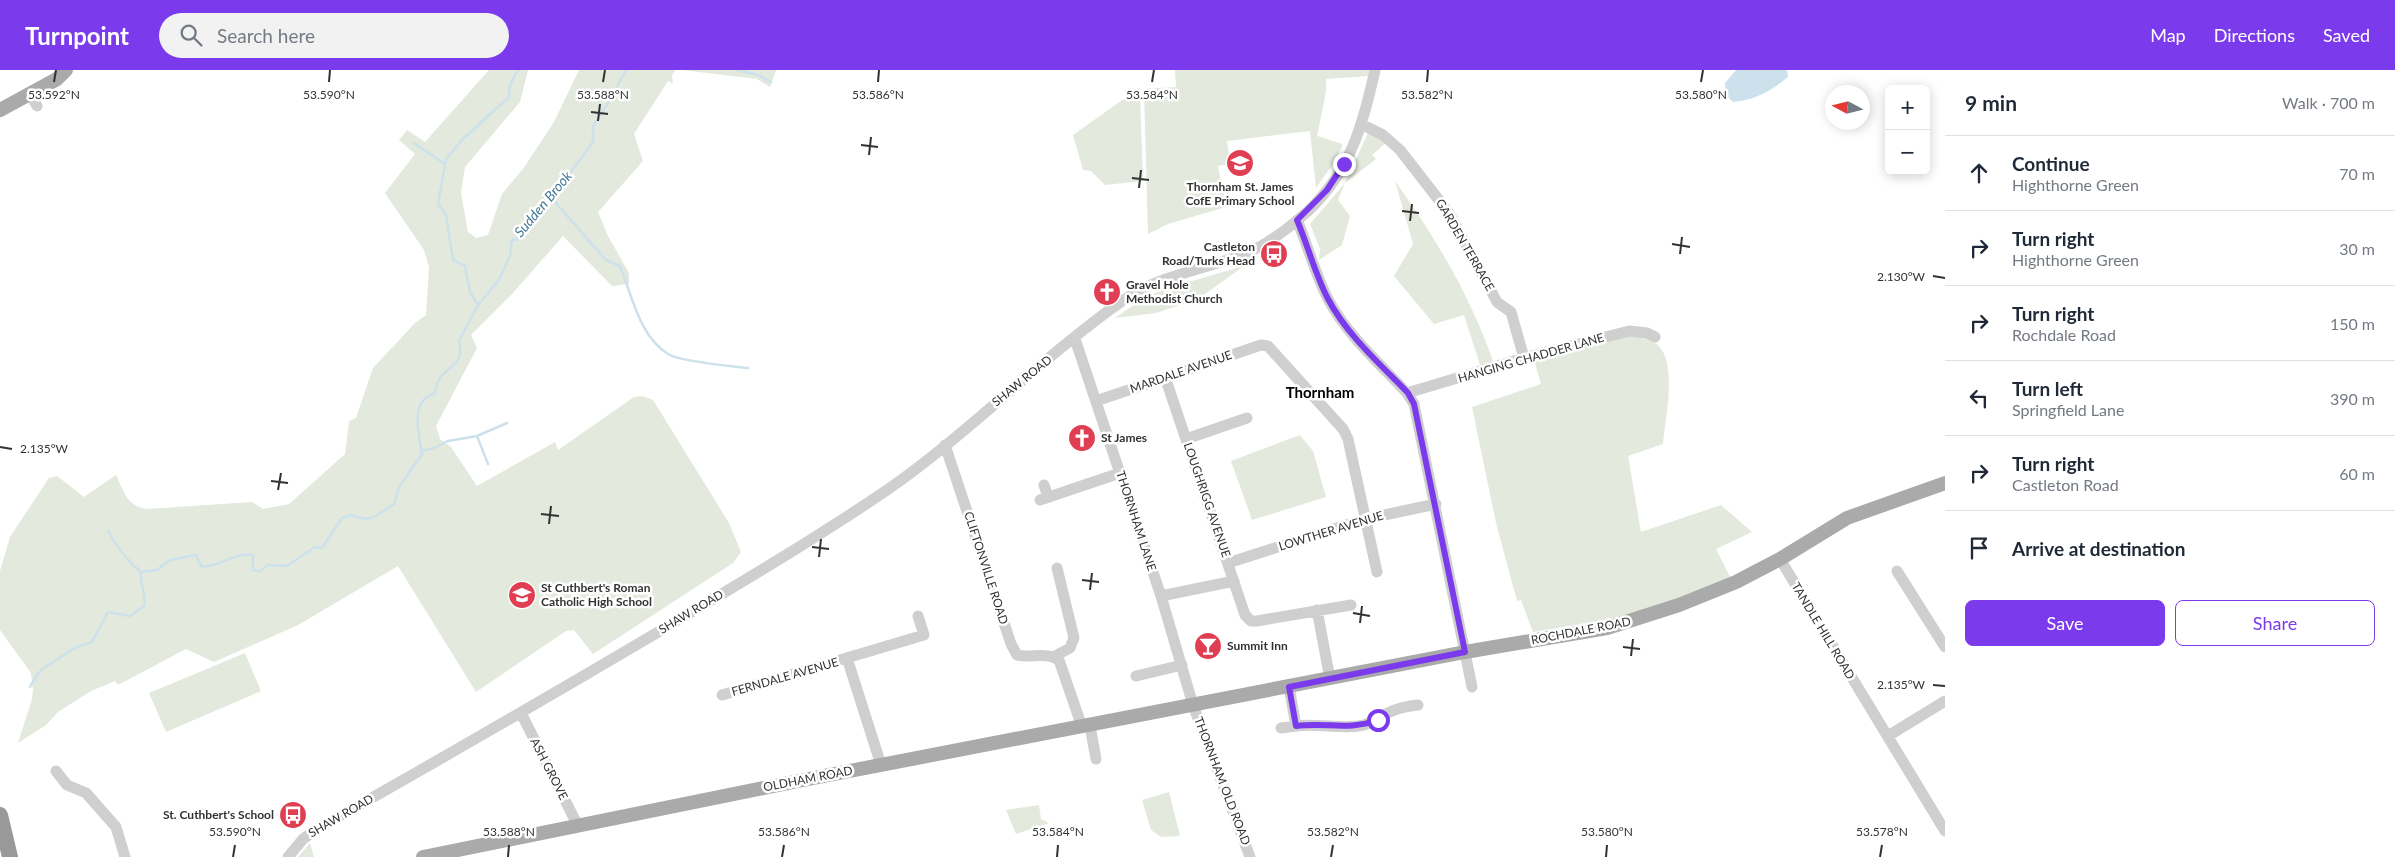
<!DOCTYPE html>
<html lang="en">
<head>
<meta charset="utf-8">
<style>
  :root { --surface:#fff; --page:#f2f2f3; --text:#1f2937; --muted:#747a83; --line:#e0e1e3; --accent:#7c3aed }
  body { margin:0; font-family:Lato,sans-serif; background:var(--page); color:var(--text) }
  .controls { position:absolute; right:15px; top:15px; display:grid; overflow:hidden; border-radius:8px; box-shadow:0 2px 12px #0003 }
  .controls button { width:45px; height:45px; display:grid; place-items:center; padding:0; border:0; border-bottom:1px solid var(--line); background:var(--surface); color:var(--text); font:25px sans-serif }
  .compass { position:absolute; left:1825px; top:15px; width:45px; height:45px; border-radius:50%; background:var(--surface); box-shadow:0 2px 12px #0003; rotate:277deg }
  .stop { position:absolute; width:15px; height:15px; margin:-11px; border:4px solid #7c3aed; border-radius:50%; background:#fff }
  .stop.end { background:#7c3aed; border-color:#fff; box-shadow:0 1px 5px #0008 }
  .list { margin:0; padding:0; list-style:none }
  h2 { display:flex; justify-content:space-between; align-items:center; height:65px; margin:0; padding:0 20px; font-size:21px }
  h2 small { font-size:16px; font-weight:400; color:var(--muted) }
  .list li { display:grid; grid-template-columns:32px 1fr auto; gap:15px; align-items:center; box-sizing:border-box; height:75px; padding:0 20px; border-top:1px solid var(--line) }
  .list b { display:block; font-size:19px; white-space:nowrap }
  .list p { margin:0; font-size:16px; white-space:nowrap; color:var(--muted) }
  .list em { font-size:16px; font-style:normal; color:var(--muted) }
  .actions { display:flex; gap:10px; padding:15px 20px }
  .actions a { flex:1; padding:11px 0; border:1px solid var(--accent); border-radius:8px; text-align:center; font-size:18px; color:var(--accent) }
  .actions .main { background:var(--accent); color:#fff }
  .icon { flex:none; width:28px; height:28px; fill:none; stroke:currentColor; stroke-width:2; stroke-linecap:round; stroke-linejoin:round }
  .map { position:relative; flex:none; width:1945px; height:787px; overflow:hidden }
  header { display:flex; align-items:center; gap:30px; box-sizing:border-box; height:70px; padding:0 25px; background:var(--accent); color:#fff }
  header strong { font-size:24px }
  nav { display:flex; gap:28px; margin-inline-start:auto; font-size:18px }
  .search { width:350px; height:45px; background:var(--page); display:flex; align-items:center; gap:12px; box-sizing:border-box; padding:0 18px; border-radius:28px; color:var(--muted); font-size:19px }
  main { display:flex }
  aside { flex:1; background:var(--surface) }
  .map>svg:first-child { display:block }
  .green { fill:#e3e9dc }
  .water { fill:#cce1eb }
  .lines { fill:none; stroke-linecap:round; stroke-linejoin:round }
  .stream { stroke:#cce1eb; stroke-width:2.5 }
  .minor { stroke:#cfcfcf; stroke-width:11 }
  .major { stroke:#aaa; stroke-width:14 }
  .highway { stroke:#999; stroke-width:16 }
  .route { stroke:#7c3aed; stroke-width:6 }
  .ticks { fill:none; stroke:#323232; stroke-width:2 }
  .labels { text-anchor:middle; stroke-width:5; stroke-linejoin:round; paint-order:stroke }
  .poi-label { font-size:12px; font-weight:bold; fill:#323232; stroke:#fff; text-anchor:start }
  .street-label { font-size:12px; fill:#323232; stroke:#fff }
  .water-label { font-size:14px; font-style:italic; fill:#427793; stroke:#fff }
  .quarter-label { font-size:15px; font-weight:bold; fill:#000; stroke:#fff }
  .ticks-label { font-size:12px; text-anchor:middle; fill:#323232; stroke:#fff; stroke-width:5; stroke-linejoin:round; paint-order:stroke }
</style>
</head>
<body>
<header>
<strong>Turnpoint</strong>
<div class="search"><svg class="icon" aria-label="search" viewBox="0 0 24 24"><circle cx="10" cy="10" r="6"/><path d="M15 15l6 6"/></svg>Search here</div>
<nav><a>Map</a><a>Directions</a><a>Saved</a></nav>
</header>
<main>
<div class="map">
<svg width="1945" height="787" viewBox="0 0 1945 787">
  <rect width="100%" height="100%" fill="#fff"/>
  <!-- green -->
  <path class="green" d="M489,0H528L520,32L465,97L461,123L468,162L476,168L488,165L502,124L523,99L554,52L579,0H676L672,5L673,14L668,11L634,64L643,91L598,142L608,166L629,203V214L612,216L563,166L512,224L471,265L477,278L436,356L440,369L451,377L477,416L555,372L558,380L634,327L643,326L653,330L729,453L741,482L733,493L593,584L574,560L566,561L476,622L398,496L298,555L214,592L186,579L118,615L115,611L91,621L58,642L46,655L18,673L32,629L33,619L31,603L0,560V501L10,467L49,408L57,406L84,427L116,405C124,422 127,436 147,439L252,432L263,439L289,434L345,384L349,351L356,348L373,298L415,253L426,245L429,197L424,180L385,123L415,84L399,70L407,60L425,72Z
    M682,0H776L770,17L757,9Z
    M1175,0H1369L1368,6L1326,9V22L1317,66L1343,74L1335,91L1316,118L1310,61L1227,71L1230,94L1218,96L1226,137L1168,154L1148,164L1144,19L1176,17Z
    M1135,21L1140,25L1143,111L1105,115L1091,101L1083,100L1073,65Z
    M1368,63L1388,71L1372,85L1376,89L1345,113L1338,130L1350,146L1342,175L1319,190L1320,179L1310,154L1345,113Z
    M1395,111C1436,168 1471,227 1494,294L1481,298L1464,245L1434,254L1394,206L1413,174Z
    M1244,196L1198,229L1156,243L1115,248L1138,232L1161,220Z
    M1625,266C1635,267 1646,267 1655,273C1679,288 1665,349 1663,374L1628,386L1641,462L1721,435L1752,462L1716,479L1730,507L1658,537L1619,548L1533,562L1521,530L1517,531L1496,453L1472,337L1541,314L1534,290Z
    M1300,365L1313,381L1326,427L1252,450L1231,391Z
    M245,583L261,621L166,662L149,623Z
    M1169,722L1180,766L1161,767L1151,760L1142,730Z
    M1039,735L1041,749L1049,753L1016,764L1006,740Z
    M310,773L314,787H298Z"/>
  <!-- water -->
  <path class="water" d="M1736,0H1787L1788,7C1771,21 1756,30 1733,32L1726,25L1725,13Z"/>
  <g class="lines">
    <!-- stream -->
    <path class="stream" d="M737,0L758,5L771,12
      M414,73L445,94
      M548,131H554L606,190L620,196C632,225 639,266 668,284C681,292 731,296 748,298
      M478,235L470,222L465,196L453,190L446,145L438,134L446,89L463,69L509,27L510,15L518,0
      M477,366L488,394
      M421,381L434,378L448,371L477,366L507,353
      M108,461C117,477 126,490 141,502
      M30,617C41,595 46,598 64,585C73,578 80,575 92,572L108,542L130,546L144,536C147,523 139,514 141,502L157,500L170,490L196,485L201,496C219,498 233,482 253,485V500L260,501L268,495L287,496L315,477L322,478L342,448L351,445L365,449L374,447L394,434L399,417L422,384C419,364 409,331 434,324C436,319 437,312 440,308C452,293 465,294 459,271L478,235L499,210L510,186L512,170L518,169L529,150L541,142L593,72V56L608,33L626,0"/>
    <!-- minor -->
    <path class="minor" d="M30,24L37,36
      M1363,55L1383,65L1400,80L1449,143L1497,232L1511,242L1524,288
      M1297,150C1308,176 1315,204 1328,229C1347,265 1380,294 1407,323L1414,334L1472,617
      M1075,269L1161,526L1193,635L1250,787
      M1165,307L1245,545L1251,551H1257L1351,535
      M1407,323L1524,288L1629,261L1647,263L1655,267
      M1096,331L1261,275L1268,276L1343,359L1348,369L1377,502
      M1186,369L1247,348
      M945,375L1011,574L1017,585C1029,588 1041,583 1053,587
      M1044,415L1048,427
      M1040,430L1120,403
      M1780,489L1945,761
      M1228,493L1365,449L1436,434
      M1057,498L1074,568L1070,578L1053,587L1059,590L1082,657
      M1897,501L1945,577
      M1161,526L1234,511
      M1317,540L1330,609
      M847,588L881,695
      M1136,606L1182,595
      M1289,617L1296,656C1317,653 1338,659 1359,656C1373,654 1382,644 1395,640C1402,637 1410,636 1418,635
      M722,625L924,565L918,546
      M521,643L577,754
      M1090,656L1096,689
      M1281,658L1296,656
      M1888,666L1945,631
      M56,701L67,715L86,723L116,757L125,787
      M288,787L303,769L317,759C434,693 550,626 665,558C740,513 815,469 887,420C969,363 1040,289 1122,231C1159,205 1205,200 1246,183C1269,174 1289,158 1307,142C1350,102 1363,55 1375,0"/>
    <!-- major -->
    <path class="major" d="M0,40L57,9L66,0
      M423,787L798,711L1465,582L1607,558L1679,535L1736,512L1780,489L1847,448L1945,413"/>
    <!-- highway -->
    <path class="highway" d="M0,745L10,787"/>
  </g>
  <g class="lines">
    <!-- route -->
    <path class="route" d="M1344,94L1327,120L1297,150C1308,176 1315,204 1328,229C1347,265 1380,294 1408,323L1414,334L1465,582L1289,617L1296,656C1328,652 1347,661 1378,650"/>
  </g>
  <!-- ticks -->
  <path class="ticks" d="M54,12L56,0M329,12L330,0M603,12L605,0M878,12L879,0M1152,12L1154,0M1427,12L1428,0M1701,12L1703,0M591,42L608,44M598,51L600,34M861,75L878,77M869,85L871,67M1132,108L1149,110M1139,118L1141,100M1402,141L1419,143M1410,151L1412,134M1672,174L1690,177M1680,184L1682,167M1933,206L1945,208M0,377L12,379M271,411L288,413M278,420L281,403M541,444L559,446M549,454L551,436M812,477L829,479M819,487L821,469M1082,510L1099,512M1090,520L1092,503M1353,543L1370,546M1360,553L1362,536M1623,577L1640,579M1631,586L1633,569M1933,615L1945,616M233,787L235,775M508,787L509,775M782,787L784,775M1057,787L1058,775M1331,787L1333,775M1606,787L1607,775M1880,787L1882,775"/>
  <!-- icons -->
  <defs>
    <g id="school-disc" transform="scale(1.4375)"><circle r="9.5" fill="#e03e52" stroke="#fff"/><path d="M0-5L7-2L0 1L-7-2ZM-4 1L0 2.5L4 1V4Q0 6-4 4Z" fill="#fff"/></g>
    <g id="bus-disc" transform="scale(1.4375)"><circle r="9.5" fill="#e03e52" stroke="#fff"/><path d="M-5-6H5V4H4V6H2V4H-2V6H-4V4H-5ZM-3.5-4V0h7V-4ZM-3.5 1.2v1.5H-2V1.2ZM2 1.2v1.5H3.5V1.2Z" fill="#fff"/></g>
    <g id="church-disc" transform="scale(1.4375)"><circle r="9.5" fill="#e03e52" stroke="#fff"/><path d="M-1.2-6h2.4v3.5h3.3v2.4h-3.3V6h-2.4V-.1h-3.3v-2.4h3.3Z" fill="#fff"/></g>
    <g id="bar-disc" transform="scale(1.4375)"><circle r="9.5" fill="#e03e52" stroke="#fff"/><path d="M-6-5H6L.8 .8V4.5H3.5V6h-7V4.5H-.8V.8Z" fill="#fff"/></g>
  </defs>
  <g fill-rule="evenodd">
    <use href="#school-disc" x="1240" y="93"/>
    <use href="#bus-disc" x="1274" y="184"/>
    <use href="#church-disc" x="1107" y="222"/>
    <use href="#church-disc" x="1082" y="368"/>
    <use href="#school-disc" x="522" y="525"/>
    <use href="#bar-disc" x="1208" y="576"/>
    <use href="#bus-disc" x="293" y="745"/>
  </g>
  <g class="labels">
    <!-- poi labels -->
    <g class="poi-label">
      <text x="1240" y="121" text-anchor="middle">Thornham St. James<tspan x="1240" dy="14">CofE Primary School</tspan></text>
      <text x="1255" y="181" text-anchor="end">Castleton<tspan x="1255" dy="14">Road/Turks Head</tspan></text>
      <text x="1126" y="219">Gravel Hole<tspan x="1126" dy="14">Methodist Church</tspan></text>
      <text x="1101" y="372">St James</text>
      <text x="541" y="522">St Cuthbert's Roman<tspan x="541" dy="14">Catholic High School</tspan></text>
      <text x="1227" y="580">Summit Inn</text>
      <text x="274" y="749" text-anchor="end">St. Cuthbert's School</text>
    </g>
    <!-- street labels -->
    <g class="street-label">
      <text transform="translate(1465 175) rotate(60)" y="4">GARDEN TERRACE</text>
      <text transform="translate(1531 288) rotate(-16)" y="4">HANGING CHADDER LANE</text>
      <text transform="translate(1181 302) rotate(-19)" y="4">MARDALE AVENUE</text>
      <text transform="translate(1022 311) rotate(-39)" y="4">SHAW ROAD</text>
      <text transform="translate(1207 430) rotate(71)" y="4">LOUGHRIGG AVENUE</text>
      <text transform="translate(1136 451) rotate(72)" y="4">THORNHAM LANE</text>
      <text transform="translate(1331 461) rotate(-17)" y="4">LOWTHER AVENUE</text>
      <text transform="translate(986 498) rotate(72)" y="4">CLIFTONVILLE ROAD</text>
      <text transform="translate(691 542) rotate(-31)" y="4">SHAW ROAD</text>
      <text transform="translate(1581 561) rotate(-11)" y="4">ROCHDALE ROAD</text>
      <text transform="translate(1823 561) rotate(59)" y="4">TANDLE HILL ROAD</text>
      <text transform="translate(785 607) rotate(-16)" y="4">FERNDALE AVENUE</text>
      <text transform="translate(549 699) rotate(63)" y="4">ASH GROVE</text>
      <text transform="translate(808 709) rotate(-11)" y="4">OLDHAM ROAD</text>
      <text transform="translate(1222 711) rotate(69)" y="4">THORNHAM OLD ROAD</text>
      <text transform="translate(341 746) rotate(-30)" y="4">SHAW ROAD</text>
    </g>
    <!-- water labels -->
    <g class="water-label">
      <text transform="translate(543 134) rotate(-50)" y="5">Sudden Brook</text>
    </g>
    <!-- quarter labels -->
    <g class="quarter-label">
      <text x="1320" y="328">Thornham</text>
    </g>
  </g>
  <g class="ticks-label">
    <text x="54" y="29">53.592°N</text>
    <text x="329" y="29">53.590°N</text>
    <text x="603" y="29">53.588°N</text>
    <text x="878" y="29">53.586°N</text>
    <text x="1152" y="29">53.584°N</text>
    <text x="1427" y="29">53.582°N</text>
    <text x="1701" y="29">53.580°N</text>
    <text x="1901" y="211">2.130°W</text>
    <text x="44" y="383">2.135°W</text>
    <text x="1901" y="619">2.135°W</text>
    <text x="235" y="766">53.590°N</text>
    <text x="509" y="766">53.588°N</text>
    <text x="784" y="766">53.586°N</text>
    <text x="1058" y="766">53.584°N</text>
    <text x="1333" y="766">53.582°N</text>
    <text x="1607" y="766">53.580°N</text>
    <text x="1882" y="766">53.578°N</text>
  </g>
</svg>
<div class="controls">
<button>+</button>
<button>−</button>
</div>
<svg class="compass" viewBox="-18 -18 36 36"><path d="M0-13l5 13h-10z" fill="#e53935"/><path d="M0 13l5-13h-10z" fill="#747a83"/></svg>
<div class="stop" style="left:1378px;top:650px"></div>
<div class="stop end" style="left:1344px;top:94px"></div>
</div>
<aside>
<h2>9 min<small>Walk · 700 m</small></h2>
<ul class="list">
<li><svg class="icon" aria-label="ahead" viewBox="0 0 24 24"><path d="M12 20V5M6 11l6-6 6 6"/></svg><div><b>Continue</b><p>Highthorne Green</p></div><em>70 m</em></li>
<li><svg class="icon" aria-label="right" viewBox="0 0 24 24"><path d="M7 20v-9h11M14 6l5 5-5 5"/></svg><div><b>Turn right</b><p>Highthorne Green</p></div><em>30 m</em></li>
<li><svg class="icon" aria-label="right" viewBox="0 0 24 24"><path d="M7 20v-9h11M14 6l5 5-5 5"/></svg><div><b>Turn right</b><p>Rochdale Road</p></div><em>150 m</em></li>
<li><svg class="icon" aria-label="left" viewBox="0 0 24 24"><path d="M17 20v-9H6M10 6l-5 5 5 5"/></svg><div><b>Turn left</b><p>Springfield Lane</p></div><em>390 m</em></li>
<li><svg class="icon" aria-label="right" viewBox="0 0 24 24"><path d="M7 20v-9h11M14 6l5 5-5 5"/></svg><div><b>Turn right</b><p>Castleton Road</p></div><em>60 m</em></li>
<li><svg class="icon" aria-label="arrive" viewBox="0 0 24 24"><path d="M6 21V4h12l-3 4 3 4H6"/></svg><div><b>Arrive at destination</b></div></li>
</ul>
<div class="actions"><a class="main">Save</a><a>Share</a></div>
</aside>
</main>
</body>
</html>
